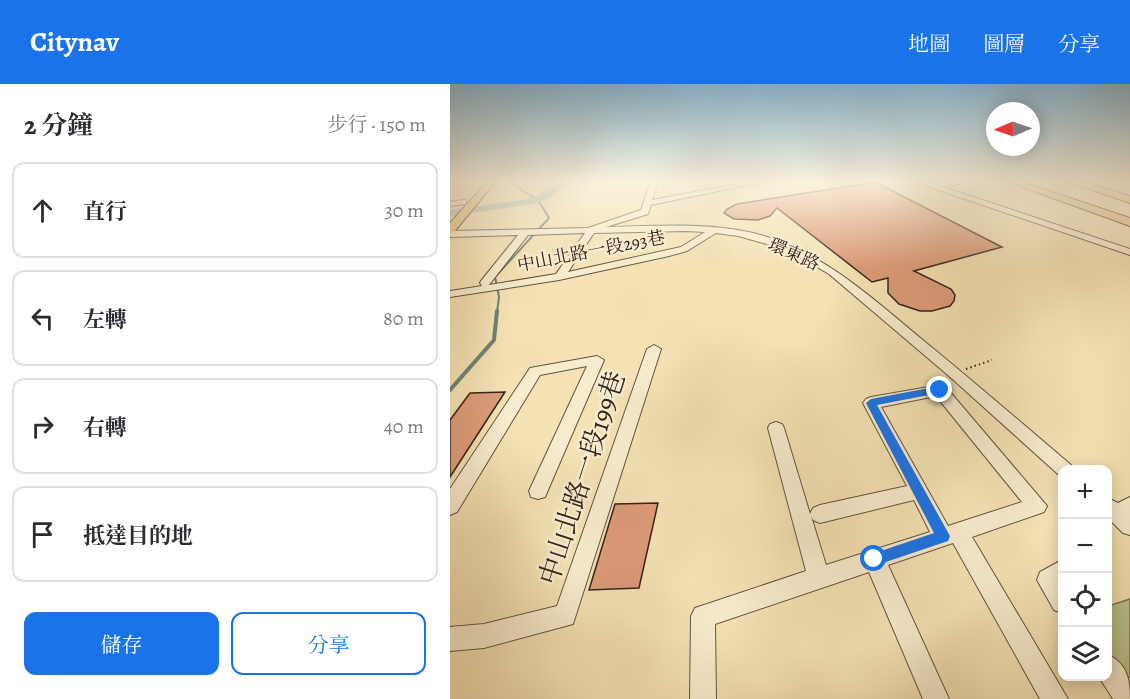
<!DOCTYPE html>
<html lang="zh-TW">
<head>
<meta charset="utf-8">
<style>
  :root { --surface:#fff; --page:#f2f2f3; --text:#2b2b33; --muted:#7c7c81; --line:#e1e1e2; --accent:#1a73e8 }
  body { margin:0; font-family:Alegreya,"Noto Serif TC",serif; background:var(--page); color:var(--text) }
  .controls { position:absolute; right:18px; bottom:18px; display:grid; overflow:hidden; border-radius:12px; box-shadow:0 3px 15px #0003 }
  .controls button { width:54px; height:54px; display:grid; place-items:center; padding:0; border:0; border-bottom:2px solid var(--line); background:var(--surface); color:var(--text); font:30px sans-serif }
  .compass { position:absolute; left:536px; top:18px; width:54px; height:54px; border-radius:50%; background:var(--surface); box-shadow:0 3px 15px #0003; rotate:268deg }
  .stop { position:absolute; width:18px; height:18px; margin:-14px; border:4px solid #1a73e8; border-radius:50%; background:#fff }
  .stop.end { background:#1a73e8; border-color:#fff; box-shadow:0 2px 6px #0008 }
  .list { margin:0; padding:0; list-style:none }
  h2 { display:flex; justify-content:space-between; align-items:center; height:78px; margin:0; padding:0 24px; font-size:26px }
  h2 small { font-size:20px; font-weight:400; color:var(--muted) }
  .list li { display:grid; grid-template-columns:39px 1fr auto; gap:18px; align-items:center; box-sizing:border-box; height:96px; margin:0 12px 12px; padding:0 12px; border:2px solid var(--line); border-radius:12px }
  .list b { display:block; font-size:22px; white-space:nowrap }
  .list em { font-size:20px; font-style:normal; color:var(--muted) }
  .actions { display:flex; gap:12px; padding:18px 24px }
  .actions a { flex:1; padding:14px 0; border:2px solid var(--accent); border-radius:12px; text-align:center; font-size:21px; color:var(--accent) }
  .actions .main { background:var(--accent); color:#fff }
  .icon { flex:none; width:33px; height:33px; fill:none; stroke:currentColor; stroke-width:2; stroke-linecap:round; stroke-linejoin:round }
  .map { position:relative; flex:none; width:680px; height:615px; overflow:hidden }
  header { display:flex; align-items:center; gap:36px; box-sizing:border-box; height:84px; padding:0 30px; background:var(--accent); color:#fff }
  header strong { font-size:28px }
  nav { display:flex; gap:33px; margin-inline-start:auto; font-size:21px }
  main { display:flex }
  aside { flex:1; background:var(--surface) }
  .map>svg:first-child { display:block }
  .green { fill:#bcc38c; stroke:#787454; stroke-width:1.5 }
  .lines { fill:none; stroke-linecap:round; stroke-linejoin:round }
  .stream-far1 { stroke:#728077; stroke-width:2 }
  .stream { stroke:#728077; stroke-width:4 }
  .river { fill:#9cbdb3; fill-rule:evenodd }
  .building { fill:#dd9b79; stroke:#33241c; stroke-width:1.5 }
  .minor-casing { stroke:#635442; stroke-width:2 }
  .major-casing { stroke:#33241c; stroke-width:2 }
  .highway-casing { stroke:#33241c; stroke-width:2 }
  .path { stroke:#33241c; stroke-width:2; stroke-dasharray:1.5 3; stroke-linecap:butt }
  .minor { fill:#f8ecce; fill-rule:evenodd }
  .major { fill:#eac17a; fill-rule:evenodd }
  .highway { fill:#eac17a; fill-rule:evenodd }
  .route { fill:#1a73e8 }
  .labels { text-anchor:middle; stroke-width:5; stroke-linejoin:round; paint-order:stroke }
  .far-street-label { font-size:18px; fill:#33241c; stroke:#f8ecce }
  .near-street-label { font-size:27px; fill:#33241c; stroke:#f8ecce }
</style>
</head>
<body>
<header>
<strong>Citynav</strong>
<nav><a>地圖</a><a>圖層</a><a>分享</a></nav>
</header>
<main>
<aside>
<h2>2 分鐘<small>步行 · 150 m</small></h2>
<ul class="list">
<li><svg class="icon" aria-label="ahead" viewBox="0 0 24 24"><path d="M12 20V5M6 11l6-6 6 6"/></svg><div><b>直行</b></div><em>30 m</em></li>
<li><svg class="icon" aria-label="left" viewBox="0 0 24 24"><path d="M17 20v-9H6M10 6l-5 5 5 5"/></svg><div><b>左轉</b></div><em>80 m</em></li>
<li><svg class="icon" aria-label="right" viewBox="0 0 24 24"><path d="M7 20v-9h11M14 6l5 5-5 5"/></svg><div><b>右轉</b></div><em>40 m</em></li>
<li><svg class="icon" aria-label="arrive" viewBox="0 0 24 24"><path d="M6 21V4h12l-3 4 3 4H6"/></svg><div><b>抵達目的地</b></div></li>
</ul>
<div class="actions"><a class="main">儲存</a><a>分享</a></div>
</aside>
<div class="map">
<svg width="680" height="615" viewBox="0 0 680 615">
  <rect width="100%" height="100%" fill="#f4e2b4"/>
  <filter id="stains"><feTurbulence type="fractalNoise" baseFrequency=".00333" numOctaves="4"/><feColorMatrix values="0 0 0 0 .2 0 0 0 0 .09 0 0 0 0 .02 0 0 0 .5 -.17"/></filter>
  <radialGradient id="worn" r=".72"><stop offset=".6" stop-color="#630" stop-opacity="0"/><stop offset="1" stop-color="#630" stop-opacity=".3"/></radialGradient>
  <!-- green -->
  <path class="green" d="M680,515V593L670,598L658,580V522Z"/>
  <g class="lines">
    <!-- stream-far1 -->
    <path class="stream-far1" d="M0,103L5,98
      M47,228L49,213L45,193L99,134L88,116L57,97"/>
    <!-- stream -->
    <path class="stream" d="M0,306L44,256L47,227"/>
    <!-- river -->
    <path class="river" d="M112,97H123L90,119L0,132V126L84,114Z"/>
  </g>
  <!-- building -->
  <path class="building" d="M425,98L552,163L464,187L501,205L505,211L504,217L500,222L482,227H470L449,220L438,209V194L422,198L327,124L320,132L308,136L284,135L274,129L277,125L287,120Z
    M55,308L0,393V336L20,309Z
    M208,419L189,504L139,506L165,420Z"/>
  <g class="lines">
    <!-- minor casing -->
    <g class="minor-casing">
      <path id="minor" d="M201,97H208L202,116L303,97H316L201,121L198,130L156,143C200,142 245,139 288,146C363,158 418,211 474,257C524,298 572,339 621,381L624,386H612V393L609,391L499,292L379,190L355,176L320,161L288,152L266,149L237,167L219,172L109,196L0,213V207L32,202L30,199L31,197L68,151L0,153V147L138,144L191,126ZM236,147L255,148L231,163L118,188L144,149ZM135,149L106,190L39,201L78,151Z
        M462,97L481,99L511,97L506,101L490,102L680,165V171Z
        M13,116H16V120L0,122V118Z
        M204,261L211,265L123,540L34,564L0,567V543L34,540L107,522L197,265Z
        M147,272L154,276L95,413L88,415L81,413L79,407L137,282L90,291L7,428L0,431V405L80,284Z
        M490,301L495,302L597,422L594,428L522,453L618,615H590L503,459L438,481L499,615H473L419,488L265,540L266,615H240L241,532L245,524L356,487L318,344L320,340L326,338L332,340L334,344L360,430L363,424L370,421L457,402L413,319L416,315L421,313ZM486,312L572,418L498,442L431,323ZM464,416L480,448L376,481L361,432L363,436L370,439Z
        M680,413V451L673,449L658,434V414L668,419Z
        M612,476V529L604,526L587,496L590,488Z
        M658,571C677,579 680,596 680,615H663L649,593L658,592Z"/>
    </g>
    <!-- major casing -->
    <g class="major-casing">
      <path id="major" d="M38,97H46L4,148L0,149V139Z"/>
    </g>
    <!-- highway casing -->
    <g class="highway-casing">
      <path id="highway" d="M556,97H569L680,134V142Z
        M616,97H630L680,112V119Z"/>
    </g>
    <!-- path -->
    <path class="path" d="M516,285L542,276"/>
    <!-- minor -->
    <use href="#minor" class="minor"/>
    <!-- major -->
    <use href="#major" class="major"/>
    <!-- highway -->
    <use href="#highway" class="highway"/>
  </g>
  <!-- sky -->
  <linearGradient id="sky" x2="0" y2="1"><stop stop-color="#89b8d3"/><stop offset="0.53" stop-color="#faf2dd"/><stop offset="1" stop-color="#faf2dd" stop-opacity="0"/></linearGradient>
  <rect width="680" height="183" fill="url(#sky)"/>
  <!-- route -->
  <path class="route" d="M490,302L494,303V308L427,321L500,452L498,457L424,482L419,480L417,475L419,471L484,449L416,319L421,315Z"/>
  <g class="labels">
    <!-- far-street labels -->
    <g class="far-street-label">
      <text transform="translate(141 167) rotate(-11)" y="6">中山北路一段293巷</text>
      <text transform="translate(344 170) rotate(24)" y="6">環東路</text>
    </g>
    <!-- near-street labels -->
    <g class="near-street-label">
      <text transform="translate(132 394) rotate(-72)" y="9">中山北路一段199巷</text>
    </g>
  </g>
  <rect width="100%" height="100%" filter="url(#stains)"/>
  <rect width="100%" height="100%" fill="url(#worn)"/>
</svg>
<div class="controls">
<button>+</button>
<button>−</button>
<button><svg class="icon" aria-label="locate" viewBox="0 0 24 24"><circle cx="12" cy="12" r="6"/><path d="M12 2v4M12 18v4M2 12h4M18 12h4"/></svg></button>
<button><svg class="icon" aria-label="layers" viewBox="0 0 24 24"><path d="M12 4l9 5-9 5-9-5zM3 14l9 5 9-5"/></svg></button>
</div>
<svg class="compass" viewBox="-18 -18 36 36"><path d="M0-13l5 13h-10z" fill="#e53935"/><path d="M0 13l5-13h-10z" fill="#7c7c81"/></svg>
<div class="stop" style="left:424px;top:475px"></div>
<div class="stop end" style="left:490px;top:306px"></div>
</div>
</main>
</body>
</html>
